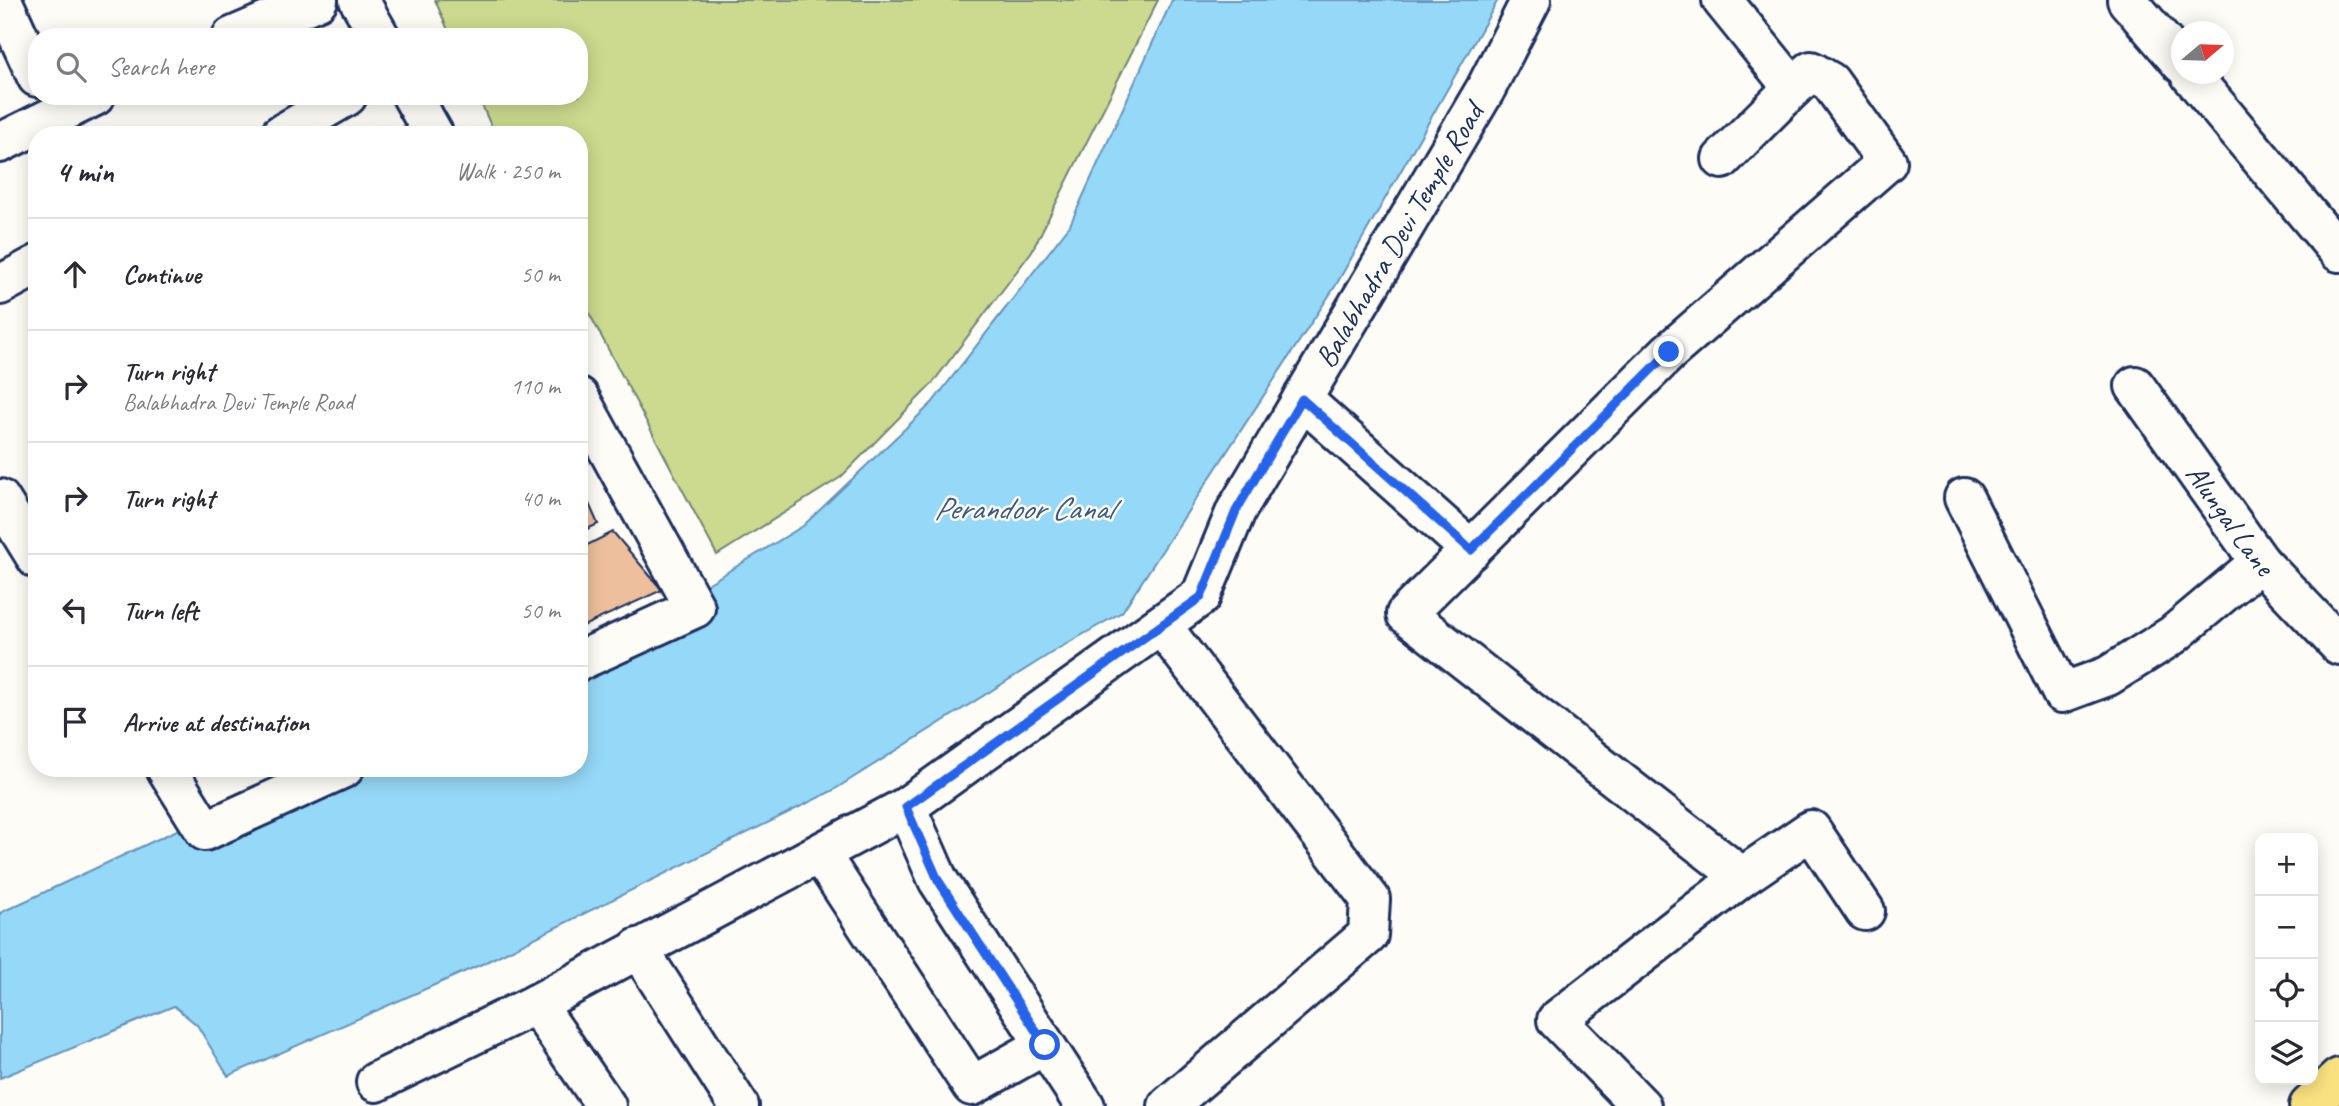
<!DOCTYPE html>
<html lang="en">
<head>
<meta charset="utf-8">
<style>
  :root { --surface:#fff; --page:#f7f7f7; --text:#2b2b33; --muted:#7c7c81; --line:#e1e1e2 }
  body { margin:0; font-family:Caveat,sans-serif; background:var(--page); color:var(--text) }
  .controls { position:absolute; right:21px; bottom:21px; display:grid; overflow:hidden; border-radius:14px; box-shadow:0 4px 18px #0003 }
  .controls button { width:63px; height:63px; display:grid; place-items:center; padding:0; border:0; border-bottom:2px solid var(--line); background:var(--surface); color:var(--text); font:35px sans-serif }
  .compass { position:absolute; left:2171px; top:21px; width:63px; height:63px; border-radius:50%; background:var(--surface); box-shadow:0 4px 18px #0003; rotate:71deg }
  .stop { position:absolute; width:21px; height:21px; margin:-16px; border:5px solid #2563eb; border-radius:50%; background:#fff }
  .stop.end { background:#2563eb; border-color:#fff; box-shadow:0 2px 7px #0008 }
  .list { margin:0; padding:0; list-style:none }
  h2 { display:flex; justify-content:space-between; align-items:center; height:91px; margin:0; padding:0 28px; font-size:30px }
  h2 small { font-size:23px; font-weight:400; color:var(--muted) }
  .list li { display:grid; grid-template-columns:46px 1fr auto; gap:21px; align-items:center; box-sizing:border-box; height:112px; padding:0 28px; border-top:2px solid var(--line) }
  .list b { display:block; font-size:26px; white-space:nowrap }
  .list p { margin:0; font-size:23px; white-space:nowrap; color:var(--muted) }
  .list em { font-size:23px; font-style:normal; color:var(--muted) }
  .icon { flex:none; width:38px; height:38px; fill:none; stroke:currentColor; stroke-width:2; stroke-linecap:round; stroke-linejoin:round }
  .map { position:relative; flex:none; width:2339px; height:1106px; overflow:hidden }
  .search { position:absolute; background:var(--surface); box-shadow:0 4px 18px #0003; left:28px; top:28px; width:560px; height:77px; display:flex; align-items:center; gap:18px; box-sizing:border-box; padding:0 24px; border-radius:28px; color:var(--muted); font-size:26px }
  .panel { position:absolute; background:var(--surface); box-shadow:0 4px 18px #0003; left:28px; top:126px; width:560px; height:651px; border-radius:28px }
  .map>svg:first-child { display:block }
  .green { fill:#cbda8e; stroke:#738476; stroke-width:2 }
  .water { fill:#96d8f8; stroke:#6594ba; stroke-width:2 }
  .building { fill:#edbf9c; stroke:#1b2f5e; stroke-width:2 }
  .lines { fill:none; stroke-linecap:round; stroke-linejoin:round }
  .minor-casing { stroke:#1b2f5e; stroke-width:44 }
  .major-casing { stroke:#1b2f5e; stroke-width:44 }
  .minor { stroke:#fdfcf7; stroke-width:38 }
  .major { stroke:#fae180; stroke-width:38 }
  .route { stroke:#2563eb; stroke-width:9 }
  .labels { text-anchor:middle; stroke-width:5; stroke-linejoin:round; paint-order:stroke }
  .street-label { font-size:30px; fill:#1b2f5e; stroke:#fdfcf7 }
  .water-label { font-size:32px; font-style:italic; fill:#3a5984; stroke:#fdfcf7 }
</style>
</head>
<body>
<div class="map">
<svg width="2339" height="1106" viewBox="0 0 2339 1106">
  <rect width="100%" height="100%" fill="#fdfcf7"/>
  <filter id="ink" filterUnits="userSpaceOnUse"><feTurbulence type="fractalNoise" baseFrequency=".0143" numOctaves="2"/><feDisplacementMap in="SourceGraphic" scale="14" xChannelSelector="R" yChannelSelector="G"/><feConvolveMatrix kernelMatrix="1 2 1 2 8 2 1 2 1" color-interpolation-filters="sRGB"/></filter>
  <g filter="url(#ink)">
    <!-- green -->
    <path class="green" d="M435,0H1158L1032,251L931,385L841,477L717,555L579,294V135H495L478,96H579V37H451Z"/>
    <!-- water -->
    <path class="water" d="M1172,0H1498L1336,285L1122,612L1056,650L832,791L482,964L228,1076L197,1025L174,1006L0,1078V913L237,802L321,768H579V662L803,526L932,403L1070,225Z"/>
    <!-- building -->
    <path class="building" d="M579,481L598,524L579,533Z
      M613,532L662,590L579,628V549Z"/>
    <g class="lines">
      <!-- minor casing -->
      <g class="minor-casing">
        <g id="minor">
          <path d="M2,0L37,77"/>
          <path d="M359,0L380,37"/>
          <path d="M1722,0L1793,88L1722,159"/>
          <path d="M2127,0L2182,64"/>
          <path d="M232,37L318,0"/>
          <path d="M2190,74L2339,252"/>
          <path d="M1793,88L1811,71L1830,82L1887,162L1669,352L1406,614L1742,877L1811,830L1865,911"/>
          <path d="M412,96L434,135"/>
          <path d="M280,135L347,96"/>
          <path d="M0,143L95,96"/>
          <path d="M0,285L37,265"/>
          <path id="s1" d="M2135,386L2260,562L2339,645"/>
          <path d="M579,397L695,608L579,661"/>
          <path d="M1302,399L1471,550"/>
          <path d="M1964,498L2062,693L2108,676L2173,635L2260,562"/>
          <path d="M0,499L37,559"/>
          <path d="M1161,625L1370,899L1368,935L1168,1106"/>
          <path d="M166,768L205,831L344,768"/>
          <path d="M906,807L938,880L1085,1106"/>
          <path d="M820,854L972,1086L1045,1045"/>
          <path d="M638,948L739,1106"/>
          <path d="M536,1004L606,1106"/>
          <path id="s2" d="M376,1082L536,1004L906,807L1201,596L1236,511L1485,90L1531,0"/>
          <path d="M1641,1106L1557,1020L1742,877"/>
        </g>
      </g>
      <!-- major casing -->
      <g class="major-casing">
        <path id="major" d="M2309,1106L2339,1078"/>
      </g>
      <!-- minor -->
      <use href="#minor" class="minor"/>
      <!-- major -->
      <use href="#major" class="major"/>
    </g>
  </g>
  <g class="lines" filter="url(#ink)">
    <!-- route -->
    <path class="route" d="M1045,1045L938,880L906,807L1201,597L1236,511L1302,399L1471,550L1669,352"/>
  </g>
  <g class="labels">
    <!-- street labels -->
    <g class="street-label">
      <text dy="10" stroke="none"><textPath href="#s2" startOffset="1372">Balabhadra Devi Temple Road</textPath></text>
      <text dy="10" stroke="none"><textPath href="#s1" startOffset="164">Alungal Lane</textPath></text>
    </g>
    <!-- water labels -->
    <g class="water-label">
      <text x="1023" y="519">Perandoor Canal</text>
    </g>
  </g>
</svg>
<div class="controls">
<button>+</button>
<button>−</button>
<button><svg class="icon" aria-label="locate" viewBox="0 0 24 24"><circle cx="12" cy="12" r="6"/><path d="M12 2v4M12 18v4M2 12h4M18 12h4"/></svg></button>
<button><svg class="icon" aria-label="layers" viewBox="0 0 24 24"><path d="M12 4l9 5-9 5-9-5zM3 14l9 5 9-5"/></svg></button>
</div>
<svg class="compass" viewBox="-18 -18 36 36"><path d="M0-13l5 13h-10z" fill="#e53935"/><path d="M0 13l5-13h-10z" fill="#7c7c81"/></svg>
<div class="stop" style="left:1045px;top:1045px"></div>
<div class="stop end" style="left:1669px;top:352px"></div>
<div class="search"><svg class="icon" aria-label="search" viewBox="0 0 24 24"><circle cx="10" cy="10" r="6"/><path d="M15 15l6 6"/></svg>Search here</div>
<section class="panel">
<h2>4 min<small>Walk · 250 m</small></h2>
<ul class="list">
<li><svg class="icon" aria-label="ahead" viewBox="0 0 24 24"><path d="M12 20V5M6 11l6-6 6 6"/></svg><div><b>Continue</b></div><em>50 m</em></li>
<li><svg class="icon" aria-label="right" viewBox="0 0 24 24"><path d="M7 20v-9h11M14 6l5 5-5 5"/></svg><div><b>Turn right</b><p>Balabhadra Devi Temple Road</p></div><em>110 m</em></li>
<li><svg class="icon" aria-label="right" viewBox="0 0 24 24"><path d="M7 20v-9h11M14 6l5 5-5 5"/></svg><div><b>Turn right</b></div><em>40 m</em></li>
<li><svg class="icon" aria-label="left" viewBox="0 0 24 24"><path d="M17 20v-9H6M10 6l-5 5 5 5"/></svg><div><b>Turn left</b></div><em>50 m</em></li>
<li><svg class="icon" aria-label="arrive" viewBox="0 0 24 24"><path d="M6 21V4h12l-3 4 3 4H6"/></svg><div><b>Arrive at destination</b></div></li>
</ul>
</section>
</div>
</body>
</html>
